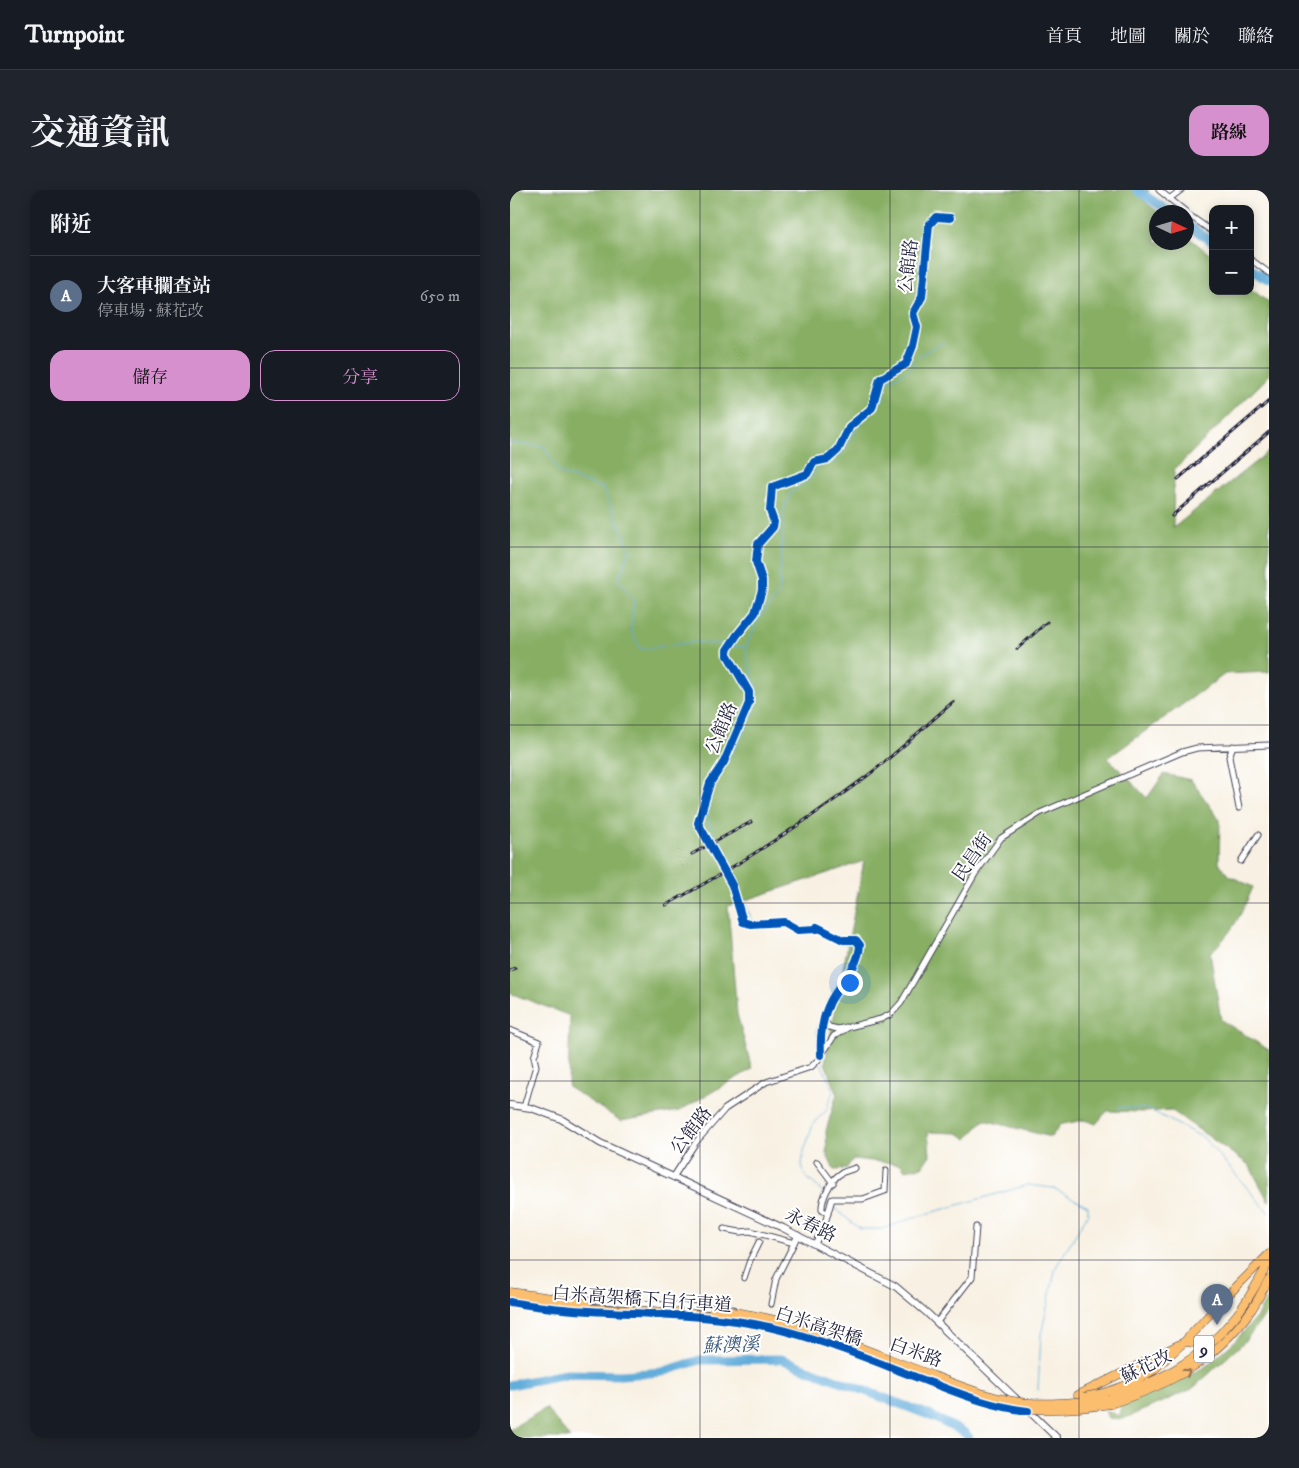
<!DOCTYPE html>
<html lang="zh-TW">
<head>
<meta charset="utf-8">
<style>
  :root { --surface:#171b24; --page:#20242c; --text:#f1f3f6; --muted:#9ea1a6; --line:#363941; --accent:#d690ce }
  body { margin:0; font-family:"IM FELL DW Pica","Noto Serif TC",serif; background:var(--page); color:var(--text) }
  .controls { position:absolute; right:15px; top:15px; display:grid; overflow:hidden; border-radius:10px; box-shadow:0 2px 12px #0003 }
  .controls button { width:45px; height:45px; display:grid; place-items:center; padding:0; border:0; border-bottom:1px solid var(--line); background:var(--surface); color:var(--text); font:25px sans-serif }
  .compass { position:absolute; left:639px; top:15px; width:45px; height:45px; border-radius:50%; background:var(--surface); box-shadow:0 2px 12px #0003; rotate:94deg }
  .you { position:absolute; left:339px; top:792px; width:18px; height:18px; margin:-12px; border:4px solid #fff; border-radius:50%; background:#1a73e8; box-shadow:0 0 0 8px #1a73e833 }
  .badge { display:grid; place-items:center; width:32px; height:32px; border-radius:50%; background:var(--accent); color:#fff; font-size:16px; font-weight:700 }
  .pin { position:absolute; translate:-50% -41px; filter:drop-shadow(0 1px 2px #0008) }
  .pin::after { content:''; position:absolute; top:26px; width:18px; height:15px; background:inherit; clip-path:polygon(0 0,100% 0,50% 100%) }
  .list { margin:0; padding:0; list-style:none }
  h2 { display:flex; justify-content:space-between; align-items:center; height:65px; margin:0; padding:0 20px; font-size:21px }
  h2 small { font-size:16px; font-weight:400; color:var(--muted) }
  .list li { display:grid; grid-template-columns:32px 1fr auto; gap:15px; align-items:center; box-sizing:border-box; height:80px; padding:0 20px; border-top:1px solid var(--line) }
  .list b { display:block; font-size:19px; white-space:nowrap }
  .list p { margin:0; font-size:16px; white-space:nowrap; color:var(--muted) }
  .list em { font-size:16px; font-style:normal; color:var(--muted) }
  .actions { display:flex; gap:10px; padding:15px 20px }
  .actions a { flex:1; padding:11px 0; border:1px solid var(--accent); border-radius:15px; text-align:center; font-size:18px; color:var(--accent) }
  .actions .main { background:var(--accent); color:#111 }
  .map { position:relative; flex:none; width:759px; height:1248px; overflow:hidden; border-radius:15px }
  header { display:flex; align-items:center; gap:30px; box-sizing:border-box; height:70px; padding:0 25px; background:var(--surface); border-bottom:1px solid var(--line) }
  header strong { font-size:24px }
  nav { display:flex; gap:28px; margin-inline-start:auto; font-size:18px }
  .intro { display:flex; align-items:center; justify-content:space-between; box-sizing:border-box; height:120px; padding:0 30px }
  h1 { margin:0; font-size:35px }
  .button { padding:12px 22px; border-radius:15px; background:var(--accent); color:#111; font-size:18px; font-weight:700 }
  main { display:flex; gap:30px; padding:0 30px }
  aside { flex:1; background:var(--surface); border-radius:15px; box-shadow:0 2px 12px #0003 }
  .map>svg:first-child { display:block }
  .forest { fill:#87ae63; stroke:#54684f }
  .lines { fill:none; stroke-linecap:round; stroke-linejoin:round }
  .stream { stroke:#63addb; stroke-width:1 }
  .river { stroke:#63addb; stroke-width:9 }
  .minor-tunnel { stroke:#cdc8c1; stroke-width:5; stroke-dasharray:5 2.5; stroke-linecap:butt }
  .minor-casing { stroke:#424154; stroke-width:7 }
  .tertiary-casing { stroke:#424154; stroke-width:8 }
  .primary-casing { stroke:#424154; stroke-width:9 }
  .minor { stroke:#fff; stroke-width:5 }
  .tertiary { stroke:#fff; stroke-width:6 }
  .primary { stroke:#fbbd6e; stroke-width:8 }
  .rail-casing { stroke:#22223b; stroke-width:3 }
  .rail { stroke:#fff; stroke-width:1; stroke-dasharray:4; stroke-linecap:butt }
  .primary-bridge-casing { stroke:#424154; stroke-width:9; stroke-linecap:butt }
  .primary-bridge { stroke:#fbbd6e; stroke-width:8 }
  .cycleway-casing { stroke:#fff; stroke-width:11 }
  .cycleway { stroke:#0057b8; stroke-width:8 }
  .oneway { stroke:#8e7054 }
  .grid { fill:none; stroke:#22223b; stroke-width:1; stroke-opacity:0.55 }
  .labels { text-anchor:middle; stroke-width:4; stroke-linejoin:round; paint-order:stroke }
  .shield { fill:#fff; stroke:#646476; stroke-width:1 }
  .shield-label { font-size:16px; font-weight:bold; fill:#22223b }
  .street-label { font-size:18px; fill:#22223b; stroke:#fff }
  .water-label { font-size:19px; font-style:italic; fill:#3c5a7b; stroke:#fff }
</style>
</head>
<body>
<header>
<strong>Turnpoint</strong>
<nav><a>首頁</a><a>地圖</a><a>關於</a><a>聯絡</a></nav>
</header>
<div class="intro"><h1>交通資訊</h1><a class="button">路線</a></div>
<main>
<aside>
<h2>附近<small></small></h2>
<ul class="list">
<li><span class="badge" style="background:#5c6f8a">A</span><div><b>大客車攔查站</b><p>停車場 · 蘇花改</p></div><em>650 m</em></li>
</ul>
<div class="actions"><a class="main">儲存</a><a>分享</a></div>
</aside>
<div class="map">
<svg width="759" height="1248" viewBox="0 0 759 1248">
  <rect width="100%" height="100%" fill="#fff"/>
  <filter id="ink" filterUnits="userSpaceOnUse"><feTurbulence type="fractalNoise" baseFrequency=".02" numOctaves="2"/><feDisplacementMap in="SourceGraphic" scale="10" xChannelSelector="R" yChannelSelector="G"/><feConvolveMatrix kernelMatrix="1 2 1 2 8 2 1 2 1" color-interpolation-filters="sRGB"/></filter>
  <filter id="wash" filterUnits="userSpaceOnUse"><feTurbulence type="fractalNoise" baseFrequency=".0096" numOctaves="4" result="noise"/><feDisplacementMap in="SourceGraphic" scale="20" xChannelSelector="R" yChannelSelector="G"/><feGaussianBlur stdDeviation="1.12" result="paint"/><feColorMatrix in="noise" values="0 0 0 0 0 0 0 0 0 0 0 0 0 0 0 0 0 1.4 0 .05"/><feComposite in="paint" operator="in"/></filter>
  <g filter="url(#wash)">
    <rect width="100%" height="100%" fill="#f8f1e3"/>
    <!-- forest -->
    <path class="forest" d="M0,0H639L633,10L648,22H646V52H676L677,46L703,67V101H740V98L759,113V186L664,280L663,338L759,261V482L715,484L598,568L637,608L654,584L681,590L710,630L709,673L720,686L743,697C731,725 723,742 700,763L711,830L759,860V1012L739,975L661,920L635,922L597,921L586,934L574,930L548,935L549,937L541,947L474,930L457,949L448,943L418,942L420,965L412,977L395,980L391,974L343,969L336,979L324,980L317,965L316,941L327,903L315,873L354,671L218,716L227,824L242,879L169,921L111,931L58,897L60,826L0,803Z
      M759,1106V1121L733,1153L682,1199L613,1229L598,1228L595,1220L610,1226L611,1213L660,1196L696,1176L723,1153L746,1128Z
      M36,1218L60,1248H0V1239Z"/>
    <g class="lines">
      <!-- stream -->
      <path class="stream" d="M0,253L34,256L49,283L93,298L120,360L108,390L124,410L121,442L131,459L184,452L218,455
        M236,456L249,429L269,403L274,319L281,303L302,287L310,276L327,271L349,236L374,209L377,192L399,180L410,165L433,152
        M217,572C226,556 251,519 248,502C244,485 237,476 236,457L222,456
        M205,645L198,629L200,602L213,577
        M209,655L218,675
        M222,683L243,732
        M248,738L265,735
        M313,743L327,753L344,755L348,760
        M314,820L330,788L347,763
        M308,854L307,840L312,826
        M310,871L323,901L316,921L304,932L294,961L292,974L294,985L313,1002
        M607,917L638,919L694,948L759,1023
        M323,1017L350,1039H372L406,1027L518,995L543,998L578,1016V1024L546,1077L531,1145L528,1200"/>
      <!-- river -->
      <path class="river" d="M627,0L660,22
        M676,34L703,52
        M740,78L759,91
        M0,1195L56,1184L111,1185L152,1182L190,1170L271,1169L419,1225L455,1243L459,1248"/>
    </g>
  </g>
  <g filter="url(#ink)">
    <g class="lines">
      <!-- minor-tunnel -->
      <path class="minor-tunnel" d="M188,633L222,695"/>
      <!-- minor casing -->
      <g class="minor-casing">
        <path id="minor" d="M649,0L676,22
          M659,9L671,0
          M676,23L703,42
          M740,69L759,83
          M723,556L719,567L729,618
          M188,633L200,593L214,572L239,513V502L217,464V460L227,445L245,423L252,400V390L246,372L248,354L263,337L264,332L260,321L262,297L297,284L304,272L318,269L328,260L340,236L362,218L370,189L396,174L403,156L407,137L403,123L412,107L419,35L426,27L440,28
          M731,671L748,645
          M222,695L233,732L240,734L274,732L288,740L307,739V737L333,750H346L350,755C349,776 331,794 321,811C312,825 309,847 311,865
          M314,830L319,837L328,839L336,837
          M0,840L29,852L24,867L26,876L14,917
          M307,972L323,993
          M164,986L186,952L215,919L256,892L301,877L308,870L324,846L339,837L371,829L381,824L391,813L465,684L491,648L530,623L672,562L687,558L759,555
          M318,1024L312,1020C311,1009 321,990 330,984C334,981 341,980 345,978
          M214,1039L230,1042L240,1041L284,1053
          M305,1054L315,1033L322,1009H353L375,1001L376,981
          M234,1088L240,1070L249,1052
          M74,1110L223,1119
          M261,1114L266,1089L288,1045
          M427,1132L462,1087L466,1037"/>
      </g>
      <!-- tertiary casing -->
      <g class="tertiary-casing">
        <path id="tertiary" d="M0,915L21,918L51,929L90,953L273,1038L385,1096L417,1123L547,1248"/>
      </g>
      <!-- primary casing -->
      <g class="primary-casing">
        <path id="primary" d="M594,1203L619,1194L644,1180L674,1152L711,1112L759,1064
          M568,1205L674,1152L695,1154
          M599,1209C648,1191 690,1171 724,1128C738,1112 748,1091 759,1072
          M600,1214C661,1194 703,1173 742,1119C748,1110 753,1099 759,1089"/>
      </g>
      <!-- minor -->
      <use href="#minor" class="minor"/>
      <!-- tertiary -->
      <use href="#tertiary" class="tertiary"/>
      <!-- primary -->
      <use href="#primary" class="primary"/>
      <!-- rail casing -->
      <g class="rail-casing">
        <path id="rail" d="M668,289L759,211
          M662,326L759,242
          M507,459L537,432
          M182,664L241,632
          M156,715C226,677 293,634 357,586C387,563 415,536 443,512
          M0,780L5,778"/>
      </g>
      <!-- rail -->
      <use href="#rail" class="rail"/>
      <!-- primary-bridge casing -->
      <g class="primary-bridge-casing">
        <path id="primary-bridge" d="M0,1102L77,1113
          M0,1109C79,1124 160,1116 238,1131C325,1147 409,1189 493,1217C530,1221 564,1220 600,1214
          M203,1120C280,1125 353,1160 424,1186C447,1195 469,1204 493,1209C527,1217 564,1212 599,1209
          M574,1207L594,1203"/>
      </g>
      <!-- primary-bridge -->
      <use href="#primary-bridge" class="primary-bridge"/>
      <!-- cycleway casing -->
      <g class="cycleway-casing">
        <path id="cycleway" d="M311,865C310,848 312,828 320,812C329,794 349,777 350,755L346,750H333L307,737V739L288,740L274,732L240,734L233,732L222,695L188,633L200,593L214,572L239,513V502L217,464V460L227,445L245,423L252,400V390L246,372L248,354L263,337L264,332L260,321L262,297L297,284L304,272L318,269L328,260L340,236L362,218L370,189L396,174L403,156L407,137L403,123L412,107L419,35L426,27L440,28
          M0,1112C86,1128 175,1118 259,1137C317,1150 372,1175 427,1195C458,1207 485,1217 518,1221"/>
      </g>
      <!-- cycleway -->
      <use href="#cycleway" class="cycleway"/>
    </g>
    <!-- one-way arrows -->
    <defs><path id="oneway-chevron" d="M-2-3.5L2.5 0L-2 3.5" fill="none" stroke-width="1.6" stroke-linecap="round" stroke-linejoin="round" transform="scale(1.25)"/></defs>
    <use class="oneway" href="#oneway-chevron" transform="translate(677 1182) rotate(-33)"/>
  </g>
  <!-- grid -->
  <path class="grid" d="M190,0V1248M380,0V1248M569,0V1248M0,178H759M0,357H759M0,535H759M0,713H759M0,891H759M0,1070H759"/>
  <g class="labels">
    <!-- shield labels -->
    <rect class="shield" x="684" y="1145.5" width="20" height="27" rx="4"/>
    <g class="shield-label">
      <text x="694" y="1165">9</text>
    </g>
    <!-- street labels -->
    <g class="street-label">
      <text transform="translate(398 76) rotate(-83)" y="6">公館路</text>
      <text transform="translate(211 538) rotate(-67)" y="6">公館路</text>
      <text transform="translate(462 667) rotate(-55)" y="6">民昌街</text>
      <text transform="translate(181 940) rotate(-52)" y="6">公館路</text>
      <text transform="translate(301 1035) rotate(26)" y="6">永春路</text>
      <text transform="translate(132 1109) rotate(4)" y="6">白米高架橋下自行車道</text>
      <text transform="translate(309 1136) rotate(18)" y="6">白米高架橋</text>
      <text transform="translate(406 1162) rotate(20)" y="6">白米路</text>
      <text transform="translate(636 1176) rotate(-26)" y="6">蘇花改</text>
    </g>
    <!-- water labels -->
    <g class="water-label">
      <text transform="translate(221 1154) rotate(-2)" y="7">蘇澳溪</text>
    </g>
  </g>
</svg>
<div class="controls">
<button>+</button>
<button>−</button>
</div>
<svg class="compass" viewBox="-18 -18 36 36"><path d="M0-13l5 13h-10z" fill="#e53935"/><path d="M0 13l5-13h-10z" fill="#9ea1a6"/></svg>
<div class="you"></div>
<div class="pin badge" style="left:707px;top:1135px;background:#5c6f8a">A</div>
</div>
</main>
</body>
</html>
